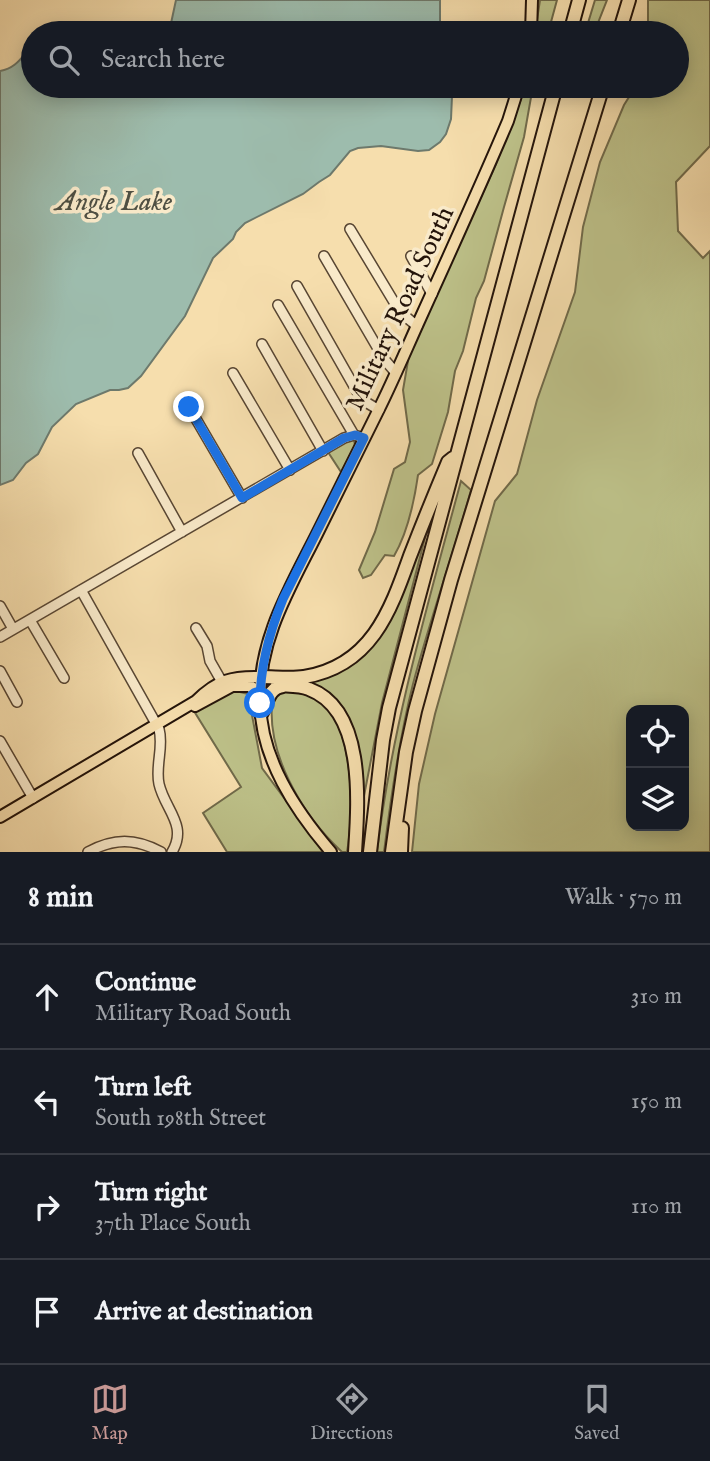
<!DOCTYPE html>
<html lang="en">
<head>
<meta charset="utf-8">
<style>
  :root { --surface:#171b24; --page:#242831; --text:#f1f3f6; --muted:#9ea1a6; --line:#363941; --accent:#c59692 }
  body { margin:0; font-family:"IM FELL English",serif; background:var(--page); color:var(--text) }
  .controls { position:absolute; right:21px; bottom:21px; display:grid; overflow:hidden; border-radius:14px; box-shadow:0 4px 18px #0003 }
  .controls button { width:63px; height:63px; display:grid; place-items:center; padding:0; border:0; border-bottom:2px solid var(--line); background:var(--surface); color:var(--text); font:35px sans-serif }
  .stop { position:absolute; width:21px; height:21px; margin:-16px; border:5px solid #1a73e8; border-radius:50%; background:#fff }
  .stop.end { background:#1a73e8; border-color:#fff; box-shadow:0 2px 7px #0008 }
  .list { margin:0; padding:0; list-style:none }
  h2 { display:flex; justify-content:space-between; align-items:center; height:91px; margin:0; padding:0 28px; font-size:30px }
  h2 small { font-size:23px; font-weight:400; color:var(--muted) }
  .list li { display:grid; grid-template-columns:46px 1fr auto; gap:21px; align-items:center; box-sizing:border-box; height:105px; padding:0 28px; border-top:2px solid var(--line) }
  .list b { display:block; font-size:26px; white-space:nowrap }
  .list p { margin:0; font-size:23px; white-space:nowrap; color:var(--muted) }
  .list em { font-size:23px; font-style:normal; color:var(--muted) }
  .icon { flex:none; width:38px; height:38px; fill:none; stroke:currentColor; stroke-width:2; stroke-linecap:round; stroke-linejoin:round }
  .map { position:relative; flex:none; width:710px; height:852px; overflow:hidden }
  .search { position:absolute; background:var(--surface); box-shadow:0 4px 18px #0003; left:21px; right:21px; top:21px; height:77px; display:flex; align-items:center; gap:18px; box-sizing:border-box; padding:0 24px; border-radius:38px; color:var(--muted); font-size:26px }
  .sheet { height:511px; background:var(--surface) }
  nav { display:flex; justify-content:space-around; align-items:center; box-sizing:border-box; height:98px; border-top:2px solid var(--line); background:var(--surface); font-size:19px; color:var(--muted) }
  nav a { display:grid; justify-items:center; gap:4px }
  nav .on { color:var(--accent) }
  .map>svg:first-child { display:block }
  .green { fill:#bdc189; stroke:#706a4a; stroke-width:2; fill-rule:evenodd }
  .water { fill:#9dbcad; stroke:#6d796c; stroke-width:2 }
  .lines { fill:none; stroke-linecap:round; stroke-linejoin:round }
  .minor-casing { stroke:#584633; stroke-width:12 }
  .major-casing { stroke:#24140a; stroke-width:14 }
  .highway-casing { stroke:#24140a; stroke-width:16 }
  .minor { stroke:#f9eaca; stroke-width:9 }
  .major { stroke:#f6dead; stroke-width:10 }
  .highway { stroke:#f6dead; stroke-width:12 }
  .route { stroke:#1a73e8; stroke-width:9 }
  .labels { text-anchor:middle; stroke-width:7; stroke-linejoin:round; paint-order:stroke }
  .street-label { font-size:26px; fill:#24140a; stroke:#f9eaca }
  .water-label { font-size:28px; font-style:italic; fill:#4e4f43; stroke:#f9eaca }
</style>
</head>
<body>
<div class="map">
<svg width="710" height="852" viewBox="0 0 710 852">
  <rect width="100%" height="100%" fill="#f6dead"/>
  <filter id="stains"><feTurbulence type="fractalNoise" baseFrequency=".00286" numOctaves="4"/><feColorMatrix values="0 0 0 0 .2 0 0 0 0 .09 0 0 0 0 .02 0 0 0 .5 -.17"/></filter>
  <radialGradient id="worn" r=".72"><stop offset=".6" stop-color="#630" stop-opacity="0"/><stop offset="1" stop-color="#630" stop-opacity=".3"/></radialGradient>
  <!-- green -->
  <path class="green" d="M540,0H557L548,33H535Z
    M595,0H607L594,33H585Z
    M648,0H710V146L676,182L678,231L703,258L710,251V852H412L419,784L435,714L495,501L517,474L537,400L575,292L583,227L600,162L624,105L636,86H677V33H648ZM631,710H684V826H631Z
    M524,86H533L524,137L504,207L484,281L476,298L463,351L455,371L448,412L432,464L418,475C414,503 408,532 394,556L385,555L371,575L363,578L359,570L375,532L394,469L405,462L410,442L403,390L409,355L496,164L521,99Z
    M351,439L354,440L355,445L341,472L328,452Z
    M461,481L471,490C453,555 430,619 413,684C399,739 391,796 384,852H377C392,726 428,603 461,481Z
    M431,515L382,703L358,827L350,725L339,703L313,685L312,682L336,674L361,658L384,631Z
    M232,690L248,694L262,768L324,852H227L203,813L241,787L194,711Z
    M281,691C295,691 310,693 322,702C354,729 354,813 347,852H342C302,815 264,751 273,696Z"/>
  <!-- water -->
  <path class="water" d="M176,0H440V33H165L170,28Z
    M33,45V86H448L452,96L451,119L446,134L440,142L429,150L418,151L381,146L358,148L350,151L330,175L319,182L303,194L245,223L236,232L233,239L213,258L185,316L141,376L128,388L119,390H110L76,404L52,427L38,454L26,463L13,480L0,485V71C17,68 22,56 33,45Z"/>
  <g class="lines">
    <!-- minor casing -->
    <g class="minor-casing">
      <path id="minor" d="M350,229L400,312L417,326
        M324,256L384,359L396,373
        M411,256L432,294
        M297,286L359,395L364,401L379,410
        M278,305L354,435
        M262,344L323,451
        M233,373L290,470
        M189,407L242,498
        M138,453L182,532
        M81,590L159,729C164,747 155,766 159,784C165,810 188,825 172,852
        M0,606L13,629
        M30,620L64,678
        M196,628L207,646L210,661L222,682
        M0,637L344,438L354,435L364,438
        M0,671L17,702
        M0,741L33,798
        M88,852C114,838 135,838 161,852"/>
    </g>
    <!-- major casing -->
    <g class="major-casing">
      <path id="major" d="M531,33L532,0
        M195,706L232,686H251L259,701
        M0,817L196,701C217,680 232,676 261,677
        M331,852C295,810 261,759 260,702C258,640 290,588 317,534C337,493 358,452 378,411C393,381 406,350 420,319C450,253 480,187 508,121L519,86"/>
    </g>
    <!-- highway casing -->
    <g class="highway-casing">
      <path id="highway" d="M570,33L579,0
        M619,33L629,0
        M261,677C275,677 290,679 304,677C371,666 390,612 410,556C422,525 435,493 448,462L453,458
        M277,685C287,686 300,685 309,689C366,710 358,804 355,852
        M261,714C268,702 268,688 283,686
        M370,852L383,740L389,708L556,86
        M392,852L406,752L415,711L451,580L603,86
        M401,852L402,828"/>
    </g>
    <!-- minor -->
    <use href="#minor" class="minor"/>
    <!-- major -->
    <use href="#major" class="major"/>
    <!-- highway -->
    <use href="#highway" class="highway"/>
  </g>
  <g class="lines">
    <!-- route -->
    <path class="route" d="M189,407L242,498L344,438L355,435L364,438L283,599C269,633 260,667 260,703"/>
  </g>
  <g class="labels">
    <!-- street labels -->
    <g class="street-label">
      <text transform="translate(399 308) rotate(-65)" y="9">Military Road South</text>
    </g>
    <!-- water labels -->
    <g class="water-label">
      <text x="114" y="210">Angle Lake</text>
    </g>
  </g>
  <rect width="100%" height="100%" filter="url(#stains)"/>
  <rect width="100%" height="100%" fill="url(#worn)"/>
</svg>
<div class="controls">
<button><svg class="icon" aria-label="locate" viewBox="0 0 24 24"><circle cx="12" cy="12" r="6"/><path d="M12 2v4M12 18v4M2 12h4M18 12h4"/></svg></button>
<button><svg class="icon" aria-label="layers" viewBox="0 0 24 24"><path d="M12 4l9 5-9 5-9-5zM3 14l9 5 9-5"/></svg></button>
</div>
<div class="stop" style="left:260px;top:703px"></div>
<div class="stop end" style="left:189px;top:407px"></div>
<div class="search"><svg class="icon" aria-label="search" viewBox="0 0 24 24"><circle cx="10" cy="10" r="6"/><path d="M15 15l6 6"/></svg>Search here</div>
</div>
<section class="sheet">
<h2>8 min<small>Walk · 570 m</small></h2>
<ul class="list">
<li><svg class="icon" aria-label="ahead" viewBox="0 0 24 24"><path d="M12 20V5M6 11l6-6 6 6"/></svg><div><b>Continue</b><p>Military Road South</p></div><em>310 m</em></li>
<li><svg class="icon" aria-label="left" viewBox="0 0 24 24"><path d="M17 20v-9H6M10 6l-5 5 5 5"/></svg><div><b>Turn left</b><p>South 198th Street</p></div><em>150 m</em></li>
<li><svg class="icon" aria-label="right" viewBox="0 0 24 24"><path d="M7 20v-9h11M14 6l5 5-5 5"/></svg><div><b>Turn right</b><p>37th Place South</p></div><em>110 m</em></li>
<li><svg class="icon" aria-label="arrive" viewBox="0 0 24 24"><path d="M6 21V4h12l-3 4 3 4H6"/></svg><div><b>Arrive at destination</b></div></li>
</ul>
</section>
<nav>
<a class="on"><svg class="icon" aria-label="map" viewBox="0 0 24 24"><path d="M3 6l6-2 6 2 6-2v14l-6 2-6-2-6 2zM9 4v14M15 6v14"/></svg>Map</a>
<a><svg class="icon" aria-label="directions" viewBox="0 0 24 24"><path d="M12 3l9 9-9 9-9-9zM9 14v-3h6M13 9l2 2-2 2"/></svg>Directions</a>
<a><svg class="icon" aria-label="saved" viewBox="0 0 24 24"><path d="M7 4h10v16l-5-4-5 4z"/></svg>Saved</a>
</nav>
</body>
</html>
